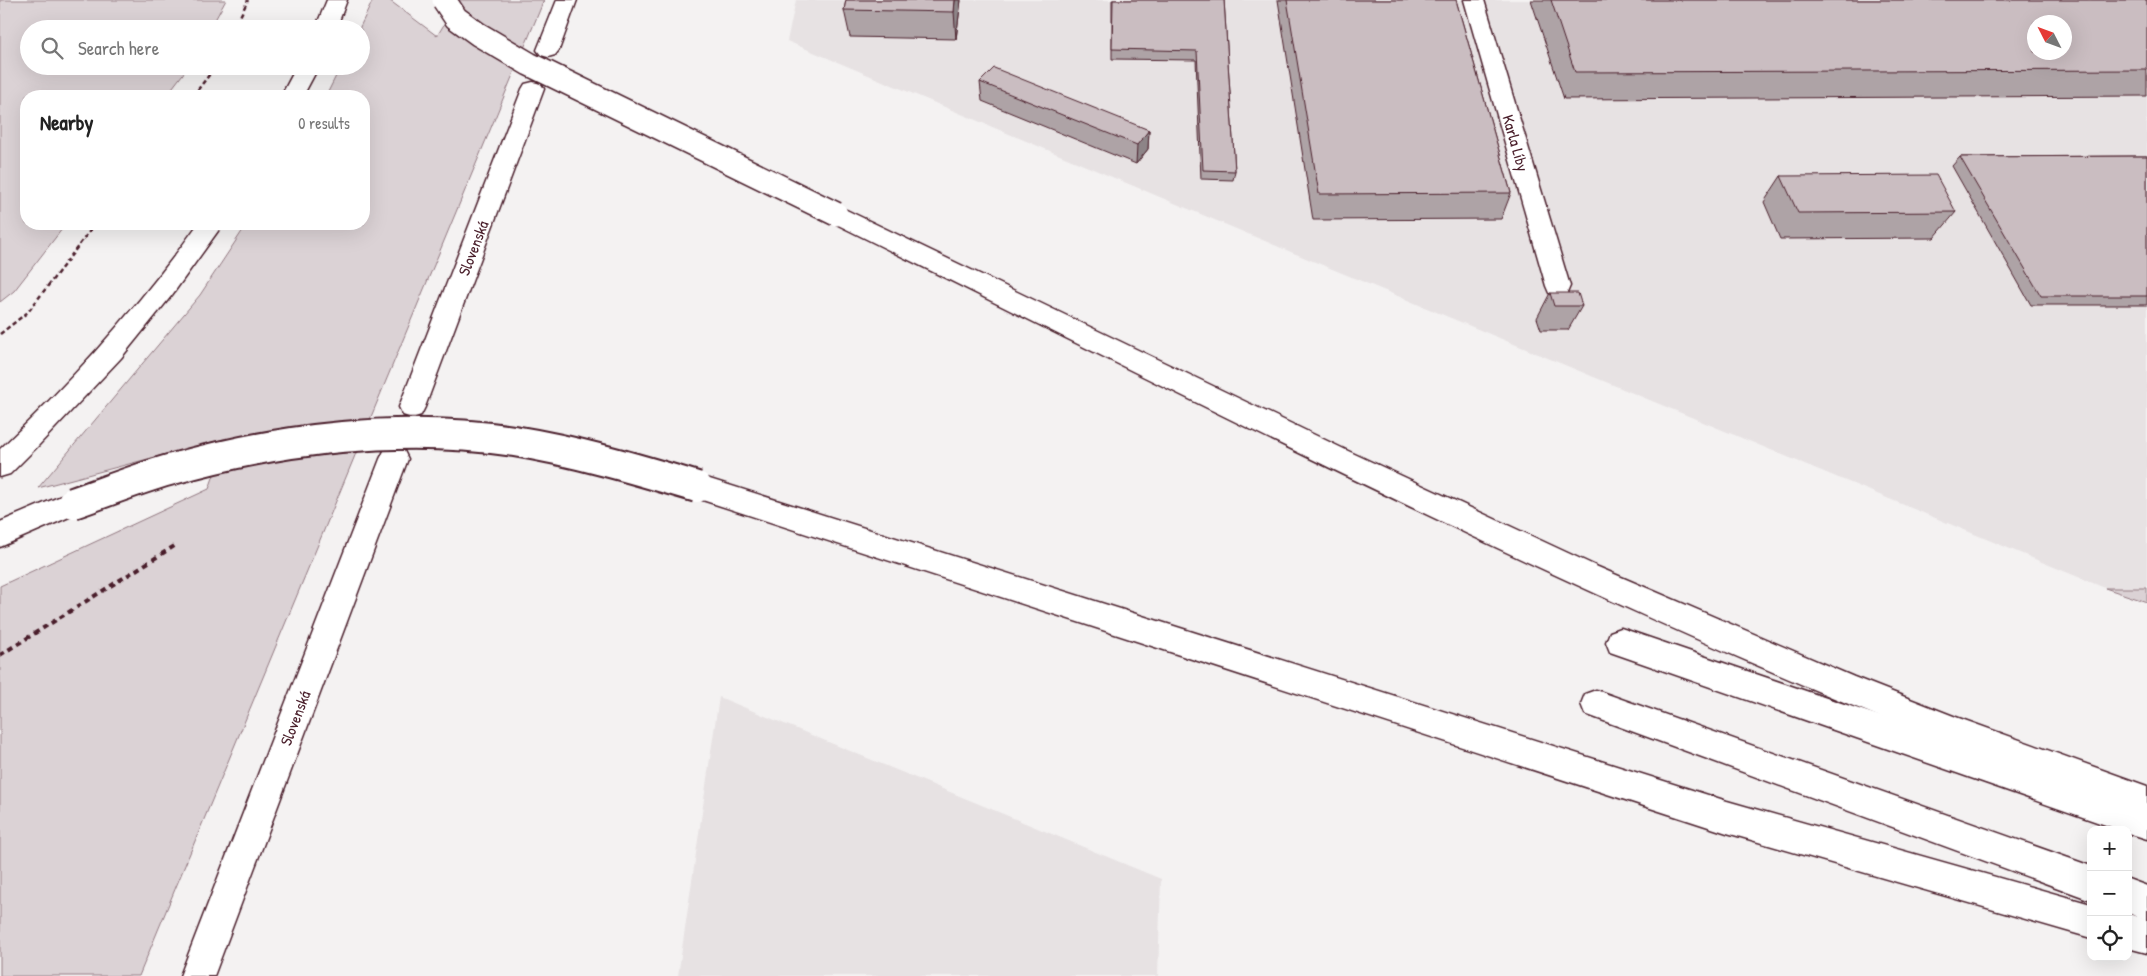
<!DOCTYPE html>
<html lang="en">
<head>
<meta charset="utf-8">
<style>
  :root { --surface:#fff; --page:#f2f2f2; --text:#222; --muted:#767676; --line:#e0e0e0 }
  body { margin:0; font-family:"Patrick Hand",sans-serif; background:var(--page); color:var(--text) }
  .controls { position:absolute; right:15px; bottom:15px; display:grid; overflow:hidden; border-radius:10px; box-shadow:0 5px 20px #0002 }
  .controls button { width:45px; height:45px; display:grid; place-items:center; padding:0; border:0; border-bottom:1px solid var(--line); background:var(--surface); color:var(--text); font:25px sans-serif }
  .compass { position:absolute; left:2027px; top:15px; width:45px; height:45px; border-radius:50%; background:var(--surface); box-shadow:0 5px 20px #0002; rotate:312deg }
  .list { margin:0; padding:0; list-style:none }
  h2 { display:flex; justify-content:space-between; align-items:center; height:65px; margin:0; padding:0 20px; font-size:21px }
  h2 small { font-size:16px; font-weight:400; color:var(--muted) }
  .icon { flex:none; width:28px; height:28px; fill:none; stroke:currentColor; stroke-width:2; stroke-linecap:round; stroke-linejoin:round }
  .map { position:relative; flex:none; width:2147px; height:976px; overflow:hidden }
  .search { position:absolute; background:var(--surface); box-shadow:0 5px 20px #0002; left:20px; top:20px; width:350px; height:55px; display:flex; align-items:center; gap:12px; box-sizing:border-box; padding:0 18px; border-radius:28px; color:var(--muted); font-size:19px }
  .panel { position:absolute; background:var(--surface); box-shadow:0 5px 20px #0002; left:20px; top:90px; width:350px; height:140px; border-radius:20px }
  .map>svg:first-child { display:block }
  .built { fill:#e7e2e3; fill-rule:evenodd }
  .green { fill:#dbd2d5; stroke:#927880 }
  .lines { fill:none; stroke-linecap:round; stroke-linejoin:round }
  .minor-casing { stroke:#4a1f2b; stroke-width:3 }
  .highway-casing { stroke:#4a1f2b; stroke-width:3 }
  .path-far1 { stroke:#4a1f2b; stroke-width:2.5; stroke-dasharray:4.5 3; stroke-linecap:butt }
  .path { stroke:#4a1f2b; stroke-width:4; stroke-dasharray:5.5 4.5; stroke-linecap:butt }
  .minor { fill:#fff; fill-rule:evenodd }
  .highway { fill:#fff; fill-rule:evenodd }
  .highway-bridge-far1-casing { stroke:#4a1f2b; stroke-width:26; stroke-linecap:butt }
  .highway-bridge-casing { stroke:#4a1f2b; stroke-width:34; stroke-linecap:butt }
  .highway-bridge-far1 { stroke:#fff; stroke-width:23 }
  .highway-bridge { stroke:#fff; stroke-width:30 }
  .wall { fill:#aea3a6; stroke:#4a1f2b }
  .shaded-wall { fill:#8d8487; stroke:#4a1f2b }
  .building { fill:#cabdc1; stroke:#4a1f2b; fill-rule:evenodd }
  .labels { text-anchor:middle; stroke-width:4; stroke-linejoin:round; paint-order:stroke }
  .street-label { font-size:16px; fill:#4a1f2b; stroke:#fff }
</style>
</head>
<body>
<div class="map">
<svg width="2147" height="976" viewBox="0 0 2147 976">
  <rect width="100%" height="100%" fill="#f4f2f2"/>
  <filter id="ink" filterUnits="userSpaceOnUse"><feTurbulence type="fractalNoise" baseFrequency=".02" numOctaves="2"/><feDisplacementMap in="SourceGraphic" scale="10" xChannelSelector="R" yChannelSelector="G"/><feConvolveMatrix kernelMatrix="1 2 1 2 8 2 1 2 1" color-interpolation-filters="sRGB"/></filter>
  <g filter="url(#ink)">
    <!-- built -->
    <path class="built" d="M796,0H2147V588H2105L1291,252L787,41ZM2034,22H2064V52H2034Z
      M719,697L1161,879L1158,976H678Z"/>
    <!-- green -->
    <path class="green" d="M0,0H226L210,29H29V66H189L166,96H26V224H66L14,291L0,302Z
      M373,0H389L437,36L459,0H544L139,976H0V586L209,489L227,438L38,488L200,295L247,224H364V96H326L341,66H361V29H359Z
      M2105,588H2147V602Z"/>
    <g class="lines">
      <!-- minor casing -->
      <g class="minor-casing">
        <path id="minor" d="M557,0H577L559,50L555,55L548,57L541,55L537,50Z
          M1464,0H1484L1570,286L1567,293L1558,295L1549,293L1546,286Z
          M533,82L541,84L544,89L425,407L421,415L412,418L403,415L399,407L522,89L525,84Z
          M394,448L404,451L408,459L214,976H180L380,459L384,451Z
          M1621,628L2147,807V839L2128,833V830H2120L1610,652L1606,642L1610,632Z
          M1596,690L2091,866V900L1585,714L1581,704L1585,694Z
          M2128,879L2147,886V920L2128,913Z"/>
      </g>
      <!-- highway casing -->
      <g class="highway-casing">
        <path id="highway" d="M327,0H347L336,29H315Z
          M297,66H319L303,96H281Z
          M836,205L1346,450L1598,567L1854,677L1956,717L2147,786V818C2042,779 1937,741 1834,698C1492,555 1161,384 828,220L824,214L828,208Z
          M198,224H223L172,295L121,358L38,446L10,474L0,477V449C73,380 140,305 198,224Z
          M697,475L1727,801L2091,904V938L1727,833L687,495L683,487L687,479Z
          M73,491L83,495L87,503L83,511L0,547V522Z
          M2128,914L2147,919V953L2128,948Z"/>
      </g>
      <!-- path-far1 -->
      <path class="path-far1" d="M234,29L248,0
        M193,96L216,66
        M0,334L28,312L95,224"/>
      <!-- path -->
      <path class="path" d="M0,655L176,545"/>
      <!-- minor -->
      <use href="#minor" class="minor"/>
      <!-- highway -->
      <use href="#highway" class="highway"/>
      <!-- highway-bridge-far1 casing -->
      <g class="highway-bridge-far1-casing">
        <path id="highway-bridge-far1" d="M444,0L456,18L478,34L529,64L836,214"/>
      </g>
      <!-- highway-bridge casing -->
      <g class="highway-bridge-casing">
        <path id="highway-bridge" d="M73,503C105,492 137,479 169,470C280,438 400,424 514,441C576,451 637,469 697,487"/>
      </g>
      <!-- highway-bridge-far1 -->
      <use href="#highway-bridge-far1" class="highway-bridge-far1"/>
      <!-- highway-bridge -->
      <use href="#highway-bridge" class="highway-bridge"/>
    </g>
    <!-- wall -->
    <path class="wall" d="M846,0H961L956,39L850,37L844,10Z
      M1112,0H1224L1235,171L1233,180L1201,179L1196,60L1112,59Z
      M1278,0H1456L1511,193L1501,219L1313,220Z
      M1531,0H2147V96L1564,99Z
      M980,82L1149,130L1148,149L1136,164L982,101Z
      M2147,156V305H2031L1952,166L1960,157Z
      M1781,176L1956,212L1934,238L1780,239L1764,202Z
      M1550,293L1582,306L1568,330H1541L1537,318Z"/>
    <!-- shaded-wall -->
    <path class="shaded-wall" d="M955,0H961L956,39L954,12Z
      M1149,130L1148,149L1136,164L1137,145Z"/>
    <!-- building -->
    <path class="building" d="M846,0H955L954,12L844,10Z
      M1113,0H1224L1235,171L1203,170L1197,51L1112,49Z
      M1287,0H1456L1511,193L1319,194Z
      M1551,0H2147V70L1575,72ZM2034,22H2064V52H2034Z
      M994,68L1149,130L1137,145L980,82Z
      M2147,156V296H2041L1960,157Z
      M1936,175L1956,212L1798,213L1781,176Z
      M1550,293H1578L1582,306H1554Z"/>
  </g>
  <g class="labels">
    <!-- street labels -->
    <g class="street-label">
      <text transform="translate(1516 143) rotate(74)" y="6">Karla Líby</text>
      <text transform="translate(473 248) rotate(-69)" y="6">Slovenská</text>
      <text transform="translate(295 718) rotate(-69)" y="6">Slovenská</text>
    </g>
  </g>
</svg>
<div class="controls">
<button>+</button>
<button>−</button>
<button><svg class="icon" aria-label="locate" viewBox="0 0 24 24"><circle cx="12" cy="12" r="6"/><path d="M12 2v4M12 18v4M2 12h4M18 12h4"/></svg></button>
</div>
<svg class="compass" viewBox="-18 -18 36 36"><path d="M0-13l5 13h-10z" fill="#e53935"/><path d="M0 13l5-13h-10z" fill="#767676"/></svg>
<div class="search"><svg class="icon" aria-label="search" viewBox="0 0 24 24"><circle cx="10" cy="10" r="6"/><path d="M15 15l6 6"/></svg>Search here</div>
<section class="panel">
<h2>Nearby<small>0 results</small></h2>
<ul class="list">
</ul>
</section>
</div>
</body>
</html>
